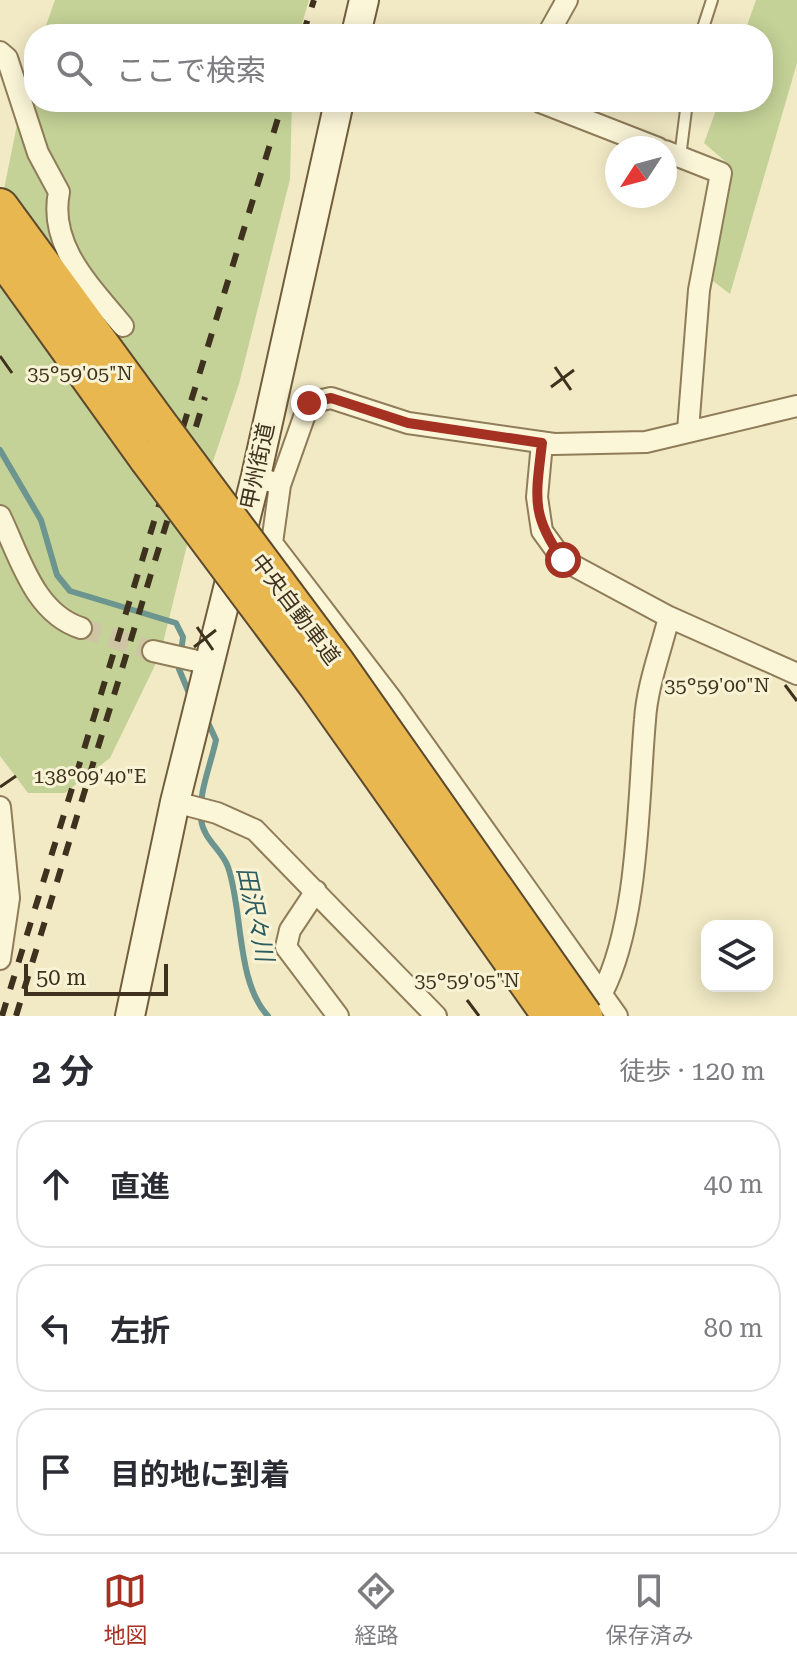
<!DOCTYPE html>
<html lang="ja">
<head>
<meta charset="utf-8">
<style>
  :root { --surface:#fff; --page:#f7f7f7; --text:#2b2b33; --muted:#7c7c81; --line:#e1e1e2; --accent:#a53123 }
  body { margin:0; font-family:"Roboto Serif","Noto Sans JP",serif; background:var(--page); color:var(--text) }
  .controls { position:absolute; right:24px; bottom:24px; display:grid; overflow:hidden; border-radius:16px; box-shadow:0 4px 20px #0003 }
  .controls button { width:72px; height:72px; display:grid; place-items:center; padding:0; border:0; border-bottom:2px solid var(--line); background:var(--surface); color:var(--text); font:40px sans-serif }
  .compass { position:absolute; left:605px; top:136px; width:72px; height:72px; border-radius:50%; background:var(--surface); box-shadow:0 4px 20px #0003; rotate:234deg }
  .scale { position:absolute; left:24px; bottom:20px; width:144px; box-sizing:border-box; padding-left:8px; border:4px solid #3e311e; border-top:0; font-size:22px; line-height:28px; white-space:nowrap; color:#3e311e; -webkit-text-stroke:6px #f9f3d5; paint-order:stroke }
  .stop { position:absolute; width:24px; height:24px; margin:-18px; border:6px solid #a53123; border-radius:50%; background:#fff }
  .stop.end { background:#a53123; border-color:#fff; box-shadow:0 2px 8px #0008 }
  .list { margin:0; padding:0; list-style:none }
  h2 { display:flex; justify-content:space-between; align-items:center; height:104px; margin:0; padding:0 32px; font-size:34px }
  h2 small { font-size:26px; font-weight:400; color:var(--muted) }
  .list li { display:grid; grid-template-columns:52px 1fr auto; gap:24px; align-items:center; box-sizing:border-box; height:128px; margin:0 16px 16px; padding:0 16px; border:2px solid var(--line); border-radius:32px }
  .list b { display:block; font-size:30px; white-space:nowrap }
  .list em { font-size:26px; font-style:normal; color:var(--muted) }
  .icon { flex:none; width:44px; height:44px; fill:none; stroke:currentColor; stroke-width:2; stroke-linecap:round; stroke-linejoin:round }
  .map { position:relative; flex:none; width:797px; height:1016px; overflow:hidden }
  .search { position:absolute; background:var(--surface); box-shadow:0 4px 20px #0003; left:24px; right:24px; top:24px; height:88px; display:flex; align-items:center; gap:20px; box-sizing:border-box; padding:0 28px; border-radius:32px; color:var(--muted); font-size:30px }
  .sheet { height:536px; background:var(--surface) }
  nav { display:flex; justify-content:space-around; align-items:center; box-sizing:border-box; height:112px; border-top:2px solid var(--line); background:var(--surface); font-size:22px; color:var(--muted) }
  nav a { display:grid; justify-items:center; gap:4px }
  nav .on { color:var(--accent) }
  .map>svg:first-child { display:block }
  .green { fill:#c4d297 }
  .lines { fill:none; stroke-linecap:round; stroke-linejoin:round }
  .stream { stroke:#6c9590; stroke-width:6 }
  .street-tunnel { stroke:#cec5a4; stroke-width:20; stroke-dasharray:20 10; stroke-linecap:butt }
  .lane-casing { stroke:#8f7c59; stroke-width:14 }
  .street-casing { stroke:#8f7c59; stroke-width:24 }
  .secondary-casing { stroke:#715d3c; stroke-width:32 }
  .highway-casing { stroke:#5d492d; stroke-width:40 }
  .lane { stroke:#fcf6d9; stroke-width:10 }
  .street { stroke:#fcf6d9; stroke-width:20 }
  .secondary { stroke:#fcf6d9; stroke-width:28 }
  .highway { stroke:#e8b74f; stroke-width:36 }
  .rail { stroke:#3e311e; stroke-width:6; stroke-dasharray:14 14; stroke-linecap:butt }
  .highway-bridge-casing { stroke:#5d492d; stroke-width:40; stroke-linecap:butt }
  .highway-bridge { stroke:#e8b74f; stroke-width:36 }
  .route { stroke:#a53123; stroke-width:10 }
  .ticks { fill:none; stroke:#3e311e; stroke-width:3 }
  .labels { text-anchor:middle; stroke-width:6; stroke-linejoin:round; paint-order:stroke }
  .street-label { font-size:22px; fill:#3e311e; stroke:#f9f3d5 }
  .water-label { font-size:24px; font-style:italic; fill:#2c5c5f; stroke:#f9f3d5 }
  .ticks-label { font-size:20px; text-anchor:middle; fill:#3e311e; stroke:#f9f3d5; stroke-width:6; stroke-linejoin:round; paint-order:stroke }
</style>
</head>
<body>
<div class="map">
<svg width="797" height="1016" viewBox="0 0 797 1016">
  <rect width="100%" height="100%" fill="#f2eac5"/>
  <!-- green -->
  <path class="green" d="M55,0H309L299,34H43Z
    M756,0H797V63L730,294L713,281L727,163L704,143L719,102H763V34H744Z
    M34,58V102H292L290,179L239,384L193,521L160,655L110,758L65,793H28L0,756V209L26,80Z"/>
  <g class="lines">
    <!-- stream -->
    <path class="stream" d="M0,450L41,520L57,575L70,591L176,623L183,637L179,669L191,698
      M205,716L216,740C211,764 198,794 201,819C203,839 222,850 228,867C243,910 236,982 268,1016"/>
    <!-- street-tunnel -->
    <path class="street-tunnel" d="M81,628L153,651"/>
    <!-- lane casing -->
    <g class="lane-casing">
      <path id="lane" d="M701,34L712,0
        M680,157L687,102"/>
    </g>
    <!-- street casing -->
    <g class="street-casing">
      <path id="street" d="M548,34L567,0
        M0,52L7,58L38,153L59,192C48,246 91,287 123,326
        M540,102L658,148
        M665,151L721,173L699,290L688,430
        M542,443L537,497L542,531L563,560L669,617L797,674
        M256,476L280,485L272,543L390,697L617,1016
        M280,485L309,403L331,398L408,423L554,444L646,442L797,406
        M0,516C20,557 34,613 81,628
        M153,651L210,664
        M175,802L217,813L255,830L436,1016
        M0,807L9,898L0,959
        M316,891L290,930L286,947L338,1016
        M602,993C639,922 638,799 645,720C647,686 661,650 669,617"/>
    </g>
    <!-- secondary casing -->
    <g class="secondary-casing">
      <path id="secondary" d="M356,34L364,0
        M130,1016L175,802L256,476L339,102"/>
    </g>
    <!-- highway casing -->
    <g class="highway-casing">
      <path id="highway" d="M0,207L163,430
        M0,253L148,459"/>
    </g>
    <!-- lane -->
    <use href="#lane" class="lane"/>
    <!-- street -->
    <use href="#street" class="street"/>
    <!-- secondary -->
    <use href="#secondary" class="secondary"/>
    <!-- highway -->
    <use href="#highway" class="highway"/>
    <!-- rail -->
    <path class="rail" d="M303,34L314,0
      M2,1016L283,102
      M16,1016L205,397"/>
    <!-- highway-bridge casing -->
    <g class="highway-bridge-casing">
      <path id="highway-bridge" d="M163,430L337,664L584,1016
        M148,459L317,685L551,1016"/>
    </g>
    <!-- highway-bridge -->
    <use href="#highway-bridge" class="highway-bridge"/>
  </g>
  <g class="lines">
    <!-- route -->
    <path class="route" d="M309,403L331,398L408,423L542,443C536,496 530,515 563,560"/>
  </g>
  <!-- ticks -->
  <path class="ticks" d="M0,356L12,373M555,367L571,390M551,387L574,370M197,627L213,650M194,647L216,630M785,685L797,701M0,787L16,776M467,1000L479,1016"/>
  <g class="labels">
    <!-- street labels -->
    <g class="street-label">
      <text transform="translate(257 466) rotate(-78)" y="8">甲州街道</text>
      <text transform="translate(296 609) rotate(53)" y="8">中央自動車道</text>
    </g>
    <!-- water labels -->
    <g class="water-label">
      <text transform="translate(255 914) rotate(78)" y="8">田沢々川</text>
    </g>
  </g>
  <g class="ticks-label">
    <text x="80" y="380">35°59'05"N</text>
    <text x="717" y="692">35°59'00"N</text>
    <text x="90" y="783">138°09'40"E</text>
    <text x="467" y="987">35°59'05"N</text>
  </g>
</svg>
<div class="controls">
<button><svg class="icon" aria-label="layers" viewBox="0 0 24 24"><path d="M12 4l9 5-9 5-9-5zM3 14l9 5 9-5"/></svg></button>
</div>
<svg class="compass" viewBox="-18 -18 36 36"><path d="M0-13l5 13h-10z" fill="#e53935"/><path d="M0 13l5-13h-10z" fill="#7c7c81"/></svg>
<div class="scale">50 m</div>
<div class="stop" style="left:563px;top:560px"></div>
<div class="stop end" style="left:309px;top:403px"></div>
<div class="search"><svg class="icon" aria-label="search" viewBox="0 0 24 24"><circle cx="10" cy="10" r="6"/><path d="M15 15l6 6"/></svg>ここで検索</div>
</div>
<section class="sheet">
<h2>2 分<small>徒歩 · 120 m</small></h2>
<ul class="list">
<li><svg class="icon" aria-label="ahead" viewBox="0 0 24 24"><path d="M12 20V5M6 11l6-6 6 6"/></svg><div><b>直進</b></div><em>40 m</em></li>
<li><svg class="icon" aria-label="left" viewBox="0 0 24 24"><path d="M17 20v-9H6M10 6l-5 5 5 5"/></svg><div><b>左折</b></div><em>80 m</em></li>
<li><svg class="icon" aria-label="arrive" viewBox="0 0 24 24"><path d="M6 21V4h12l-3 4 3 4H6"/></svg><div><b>目的地に到着</b></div></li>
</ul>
</section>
<nav>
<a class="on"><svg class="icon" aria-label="map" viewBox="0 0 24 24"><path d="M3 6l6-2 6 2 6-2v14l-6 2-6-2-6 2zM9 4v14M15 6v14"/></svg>地図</a>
<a><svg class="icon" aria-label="directions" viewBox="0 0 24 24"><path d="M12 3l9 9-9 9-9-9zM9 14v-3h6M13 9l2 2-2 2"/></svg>経路</a>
<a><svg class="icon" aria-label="saved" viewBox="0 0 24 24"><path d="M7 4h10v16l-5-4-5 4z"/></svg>保存済み</a>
</nav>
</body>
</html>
